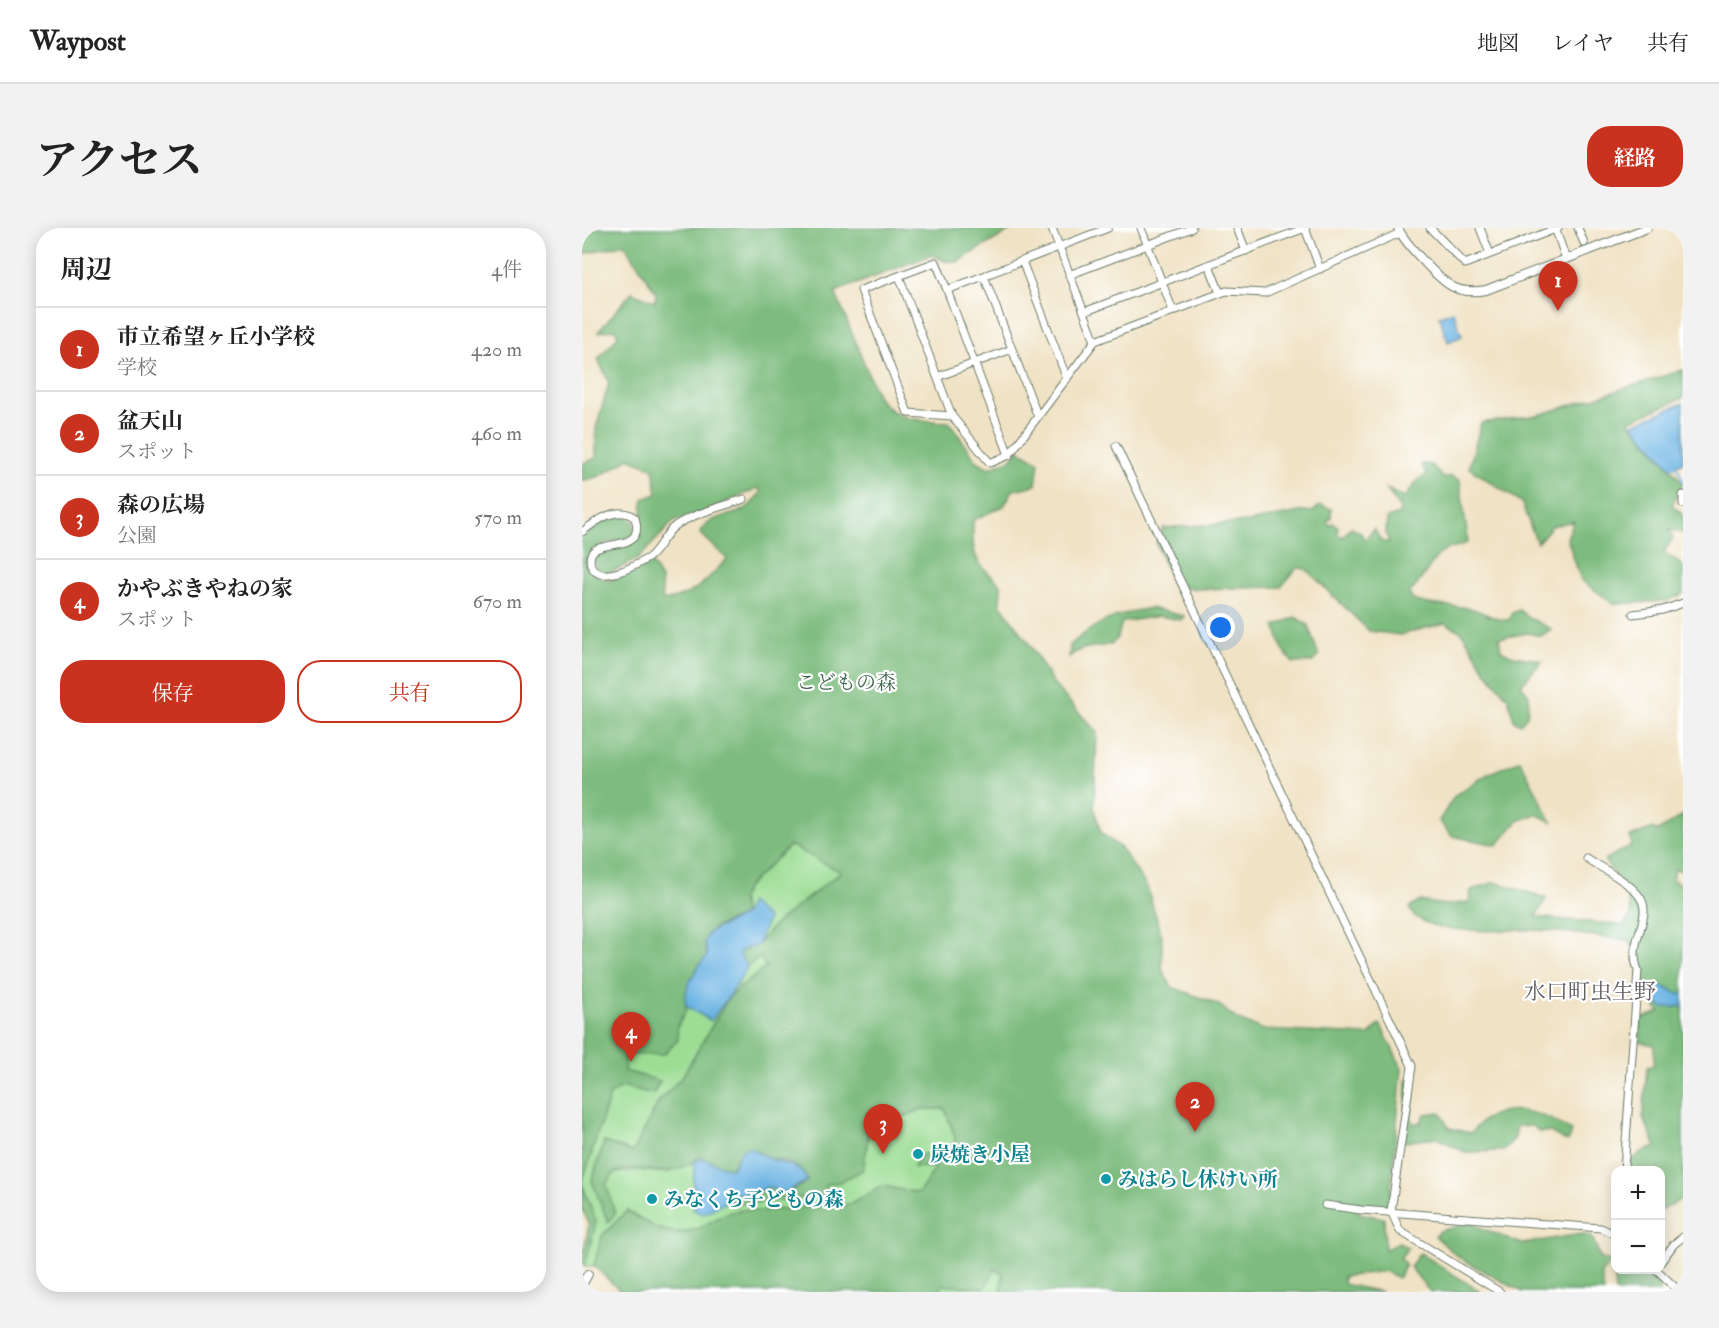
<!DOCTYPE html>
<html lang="ja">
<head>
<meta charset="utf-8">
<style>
  :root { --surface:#fff; --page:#f2f2f2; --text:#222; --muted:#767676; --line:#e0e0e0; --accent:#c8321e }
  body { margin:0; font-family:"IM FELL Double Pica","Noto Serif JP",serif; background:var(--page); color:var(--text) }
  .controls { position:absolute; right:18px; bottom:18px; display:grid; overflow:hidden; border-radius:12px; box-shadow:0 3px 15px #0003 }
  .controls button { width:54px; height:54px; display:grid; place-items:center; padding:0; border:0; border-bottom:2px solid var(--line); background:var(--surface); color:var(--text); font:30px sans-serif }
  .you { position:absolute; left:639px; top:400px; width:21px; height:21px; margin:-15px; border:4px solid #fff; border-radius:50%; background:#1a73e8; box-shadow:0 0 0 9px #1a73e833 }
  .badge { display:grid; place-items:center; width:39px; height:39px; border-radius:50%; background:var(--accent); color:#fff; font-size:20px; font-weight:700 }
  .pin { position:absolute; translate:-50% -50px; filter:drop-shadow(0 2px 3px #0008) }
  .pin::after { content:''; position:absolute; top:32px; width:21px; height:18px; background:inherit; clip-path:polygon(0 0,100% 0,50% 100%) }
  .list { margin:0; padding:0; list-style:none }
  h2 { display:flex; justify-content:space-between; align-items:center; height:78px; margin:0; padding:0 24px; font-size:26px }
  h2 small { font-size:20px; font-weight:400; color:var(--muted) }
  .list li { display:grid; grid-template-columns:39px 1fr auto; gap:18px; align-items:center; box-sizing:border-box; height:84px; padding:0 24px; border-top:2px solid var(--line) }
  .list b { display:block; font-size:22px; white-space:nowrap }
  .list p { margin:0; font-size:20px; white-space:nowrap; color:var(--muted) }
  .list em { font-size:20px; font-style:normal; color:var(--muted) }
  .actions { display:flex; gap:12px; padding:18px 24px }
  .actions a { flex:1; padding:14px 0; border:2px solid var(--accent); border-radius:24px; text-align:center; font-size:21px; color:var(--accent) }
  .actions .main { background:var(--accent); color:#fff }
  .map { position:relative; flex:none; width:1101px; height:1064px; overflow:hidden; border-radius:24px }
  header { display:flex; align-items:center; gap:36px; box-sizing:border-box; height:84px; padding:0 30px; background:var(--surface); border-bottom:2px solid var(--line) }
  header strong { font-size:28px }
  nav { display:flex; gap:33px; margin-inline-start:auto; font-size:21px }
  .intro { display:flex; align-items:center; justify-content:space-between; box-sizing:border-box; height:144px; padding:0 36px }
  h1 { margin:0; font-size:42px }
  .button { padding:15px 27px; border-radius:24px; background:var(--accent); color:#fff; font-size:21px; font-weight:700 }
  main { display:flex; gap:36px; padding:0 36px }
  aside { flex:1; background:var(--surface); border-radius:24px; box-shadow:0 3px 15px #0003 }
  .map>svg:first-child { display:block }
  .green { fill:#9cdd94; stroke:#5e8d64; stroke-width:1.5 }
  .forest { fill:#7dbc7e; stroke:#4e7c59; stroke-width:1.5 }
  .water { fill:#6bb3e3; stroke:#45788c; stroke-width:1.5 }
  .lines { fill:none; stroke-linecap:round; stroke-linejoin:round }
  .stream { stroke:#6bb3e3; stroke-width:2 }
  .minor-casing { stroke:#687766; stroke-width:9 }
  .tertiary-casing { stroke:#687766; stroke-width:10 }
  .minor { stroke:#fff; stroke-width:7 }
  .tertiary { stroke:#fff; stroke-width:8 }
  .culture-dot { fill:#0f9aa8; stroke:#fff; stroke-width:2 }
  .labels { text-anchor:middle; stroke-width:4.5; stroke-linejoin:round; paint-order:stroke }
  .park-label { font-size:20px; fill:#3e654c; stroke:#fff }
  .culture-label { font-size:20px; font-weight:bold; fill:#0d838f; stroke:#fff; text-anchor:start }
  .quarter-label { font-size:22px; fill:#625e64; stroke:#fff }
</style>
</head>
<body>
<header>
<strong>Waypost</strong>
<nav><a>地図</a><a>レイヤ</a><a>共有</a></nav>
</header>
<div class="intro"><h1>アクセス</h1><a class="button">経路</a></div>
<main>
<aside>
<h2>周辺<small>4件</small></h2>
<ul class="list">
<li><span class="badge">1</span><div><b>市立希望ヶ丘小学校</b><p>学校</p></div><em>420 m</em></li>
<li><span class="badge">2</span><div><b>盆天山</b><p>スポット</p></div><em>460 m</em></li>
<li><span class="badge">3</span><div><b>森の広場</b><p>公園</p></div><em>570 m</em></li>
<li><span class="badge">4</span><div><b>かやぶきやねの家</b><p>スポット</p></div><em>670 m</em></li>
</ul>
<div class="actions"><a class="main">保存</a><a>共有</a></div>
</aside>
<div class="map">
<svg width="1101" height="1064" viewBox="0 0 1101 1064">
  <rect width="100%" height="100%" fill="#fff"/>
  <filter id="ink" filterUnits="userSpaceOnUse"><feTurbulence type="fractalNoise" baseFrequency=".0167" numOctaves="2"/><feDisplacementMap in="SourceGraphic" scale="12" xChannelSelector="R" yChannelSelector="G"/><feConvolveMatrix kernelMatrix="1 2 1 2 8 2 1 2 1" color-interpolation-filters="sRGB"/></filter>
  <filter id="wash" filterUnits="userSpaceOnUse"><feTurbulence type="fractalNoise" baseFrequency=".008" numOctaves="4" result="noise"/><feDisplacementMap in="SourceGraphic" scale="24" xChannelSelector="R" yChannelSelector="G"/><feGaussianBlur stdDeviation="1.35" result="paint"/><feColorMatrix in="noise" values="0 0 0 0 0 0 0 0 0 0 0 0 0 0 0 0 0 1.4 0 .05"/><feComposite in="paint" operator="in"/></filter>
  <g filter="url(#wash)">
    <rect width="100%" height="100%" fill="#f0e2c4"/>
    <!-- green -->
    <path class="green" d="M208,617L260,643L194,695L176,716L184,739L147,769L100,849L77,873L51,924L22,914L10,953L26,993L33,986L24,956L33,945L56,942L85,945L112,934L111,981L147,971L150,976L257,954L281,942L287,903L340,881H363L373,909L371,924L338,927L333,939H354L337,965L300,958L269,976L173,983C140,976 127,1004 97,1004C78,1005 60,992 45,983L22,1006L12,1038H3L14,993L0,955L28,867L40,858L71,866L78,853L42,843L44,827L82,826L104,782L108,762L132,700L159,670L165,659Z
      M413,1041L421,1045L419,1064H358L359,1057L403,1060Z"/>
    <!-- forest -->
    <path class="forest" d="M0,0H429L428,3L375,34L363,33L349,27L253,64L296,169C314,194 339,192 367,194L395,233L407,240L430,231L436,221L457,234L454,257L431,262L422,278L391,292C390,327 391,334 419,356L418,376L448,417L472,457L515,504L512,580L519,605L539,620L565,659L580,708V742L590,759L637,777L656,792L682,802L787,807L798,796L820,840L807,980L776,978L777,985L802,990L803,1022L817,1014L826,1020L818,1030L824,1037L816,1050L802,1043L761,1049V1056L800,1064H419L421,1046L413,1041L403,1060L359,1057L358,1064H39L12,1038L20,1008L45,983C60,992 78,1005 97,1004C127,1004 140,976 173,983L269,976L300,958L337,965L354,939H332L338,927L371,924L373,909L363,881H340L287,903L281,942L257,954L243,957L241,968L150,977L147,971L154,966H172L186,959C205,964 208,966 225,953C218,926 175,930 154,931L149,941L117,929C85,957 54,932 33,945C30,947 27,953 24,956L33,986L26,994L10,953L22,914L51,924L77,873L100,849L147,769L184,739L178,729L161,743L153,725L176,716L194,695L259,644L208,617L165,659L159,670L162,687L131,700L125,716L126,732L108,762L104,782L95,798L96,812L82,826L44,827L42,843L78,853L71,866L40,858L28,867L0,955V308L16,295L40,285L52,294V306C34,318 22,308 5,328C6,344 13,348 27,353L69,334L79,351L81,373C113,368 124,353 145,331L118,305C133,283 144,292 163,281C169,278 174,269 179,264L176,260L122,284L92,293L56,331L30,344L21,346L14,340L12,330L19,320L49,318L58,307L61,271L75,266L71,240L47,230L18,248L0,253V236L14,230V200L27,155L16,131L37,107L32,101L16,104L50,64L73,74L74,65L43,16L0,26Z
      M1101,142V170L1047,193L1101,255L1090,277L1101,287V305L1087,302L1091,310L1082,324L1101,338V366L1085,373L1032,376L999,352L985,310L992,293L970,298L955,315L939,274L887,240L899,195L957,187Z
      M839,236L850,237L861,250L869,248L878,252L886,314C878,320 867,318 860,324C846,335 841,354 827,365L831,372C853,380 870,376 891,381C902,384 916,394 927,392L930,385L937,382C945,390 958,395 969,401L959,408L946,405L917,410L919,422C936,433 941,427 960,433L939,457L947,467L945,488L938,496L932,492L926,470L903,442L880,404L863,395L818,407L787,403L724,341L715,340L699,359L611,361L591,357L574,315L581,300L667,294L722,283L730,284L739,277L749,281V290L745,293L747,297L752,295L756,299L755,306L761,309L769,299L779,305L783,312L792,301L800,314H807L804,306L805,290L817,286L818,281L805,261L822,270L837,251L845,247Z
      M568,380L602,388L599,392L577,388L540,394C538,399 537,408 534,412C525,423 505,413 487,429L488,417C516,393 532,387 568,380Z
      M713,389L726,397L737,428L730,434L711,435L701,422L693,398Z
      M938,532L970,594L954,586L936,593L915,617L870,608L857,593L873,567L906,546Z
      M1101,587V643L1093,641L1090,651L1101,658V765L1097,766L1078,757L1101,780V970L1079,983L1078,942H1045V937L1058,925L1074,919L1061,889L1065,839L1072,837V817L1058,814V791L1078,784L1058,761L1057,738L1047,712C1015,709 982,703 950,702C920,701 841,711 827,680L838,673L863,677L887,674L889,662L913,654L964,670L954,689L1041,697L1049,687L1045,664L1022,632L1050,617L1048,609L1071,600L1076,603Z
      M825,851L831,860L829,889L832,896L839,894L843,886L858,884L867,900L889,905C916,870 956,881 989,903L986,914L968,904H957L951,898H935L933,910L921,923L883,924L855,910L823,914Z
      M0,958L14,993L3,1038L0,1033L7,996L0,980Z
      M887,995L939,1016L999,1006L1010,1009L1019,1031L1032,1033L1019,1045L1022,1064H940L876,1029L853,1008L858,1003Z
      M838,1025L896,1062L898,1064H848L828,1039Z
      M1033,1037L1034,1042L1064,1043L1076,1054L1078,1064H1033L1031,1038Z"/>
    <!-- water -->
    <path class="water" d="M871,83L880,108L866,114L857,88Z
      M1101,175V234L1089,240L1051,196Z
      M168,675L186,691L175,718L164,720L157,725L165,738C165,746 136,782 129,793L104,778C100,762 114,739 125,728L122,714L126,705L162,687Z
      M1078,757L1097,766L1101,765V780L1099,778L1081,780L1062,764Z
      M169,920C176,924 183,929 191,932C204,937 221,937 225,953L202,965L186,959L172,966H154L144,974L120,986L111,981L112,934L120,930L149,941C157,935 154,919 169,920Z"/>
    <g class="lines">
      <!-- stream -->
      <path class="stream" d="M1094,238L1101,252"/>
    </g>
  </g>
  <g filter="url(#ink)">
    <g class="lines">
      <!-- minor casing -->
      <g class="minor-casing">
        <path id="minor" d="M470,0L513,113
          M526,0L365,62L354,34L279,62L326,185L370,188L408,235L427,227L513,113L644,63L683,65L818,5
          M559,0L591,83
          M655,0L664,23
          M723,0L738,41
          M848,0L883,36L976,0
          M898,0L908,26
          M973,0L984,31
          M996,0L1002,15
          M440,33L485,151
          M627,37L638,65
          M487,47L610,0
          M317,48L370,188
          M402,48L456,189
          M365,62L427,227
          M502,84L723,0
          M355,149L430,121
          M534,218L830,838L809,983L818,1003L918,1064
          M1101,267V276
          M0,304C14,293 36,276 53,290C66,332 0,303 9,337C17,358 53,338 66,330C77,323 82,306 93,298C112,285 140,279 162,271
          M1051,386L1081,382L1101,375
          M1004,630C1020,641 1047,653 1058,669C1072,691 1044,713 1056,742L1042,942
          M743,977L779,982L1019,1000L1034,1007
          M1078,1035L1092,1016L1101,1009
          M1075,1042L1098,1064"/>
      </g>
      <!-- tertiary casing -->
      <g class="tertiary-casing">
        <path id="tertiary" d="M816,0C822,14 857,52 871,59C881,64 893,64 904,62L1065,0
          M0,1057L6,1046"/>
      </g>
      <!-- minor -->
      <use href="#minor" class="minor"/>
      <!-- tertiary -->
      <use href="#tertiary" class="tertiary"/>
    </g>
  </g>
  <!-- markers -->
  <g class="culture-dot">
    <circle cx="336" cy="926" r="6"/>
    <circle cx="524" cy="951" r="6"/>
    <circle cx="70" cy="971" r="6"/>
  </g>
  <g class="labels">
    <!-- park labels -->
    <g class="park-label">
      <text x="264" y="461">こどもの森</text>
    </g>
    <!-- culture labels -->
    <g class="culture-label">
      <text x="348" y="933">炭焼き小屋</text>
      <text x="536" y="958">みはらし休けい所</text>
      <text x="82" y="978">みなくち子どもの森</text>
    </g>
    <!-- quarter labels -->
    <g class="quarter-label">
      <text x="1008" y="771">水口町虫生野</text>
    </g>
  </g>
</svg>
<div class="controls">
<button>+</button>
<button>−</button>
</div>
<div class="you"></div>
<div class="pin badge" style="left:976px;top:83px">1</div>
<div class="pin badge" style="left:613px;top:904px">2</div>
<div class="pin badge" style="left:301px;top:926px">3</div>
<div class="pin badge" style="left:49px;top:834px">4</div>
</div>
</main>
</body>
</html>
